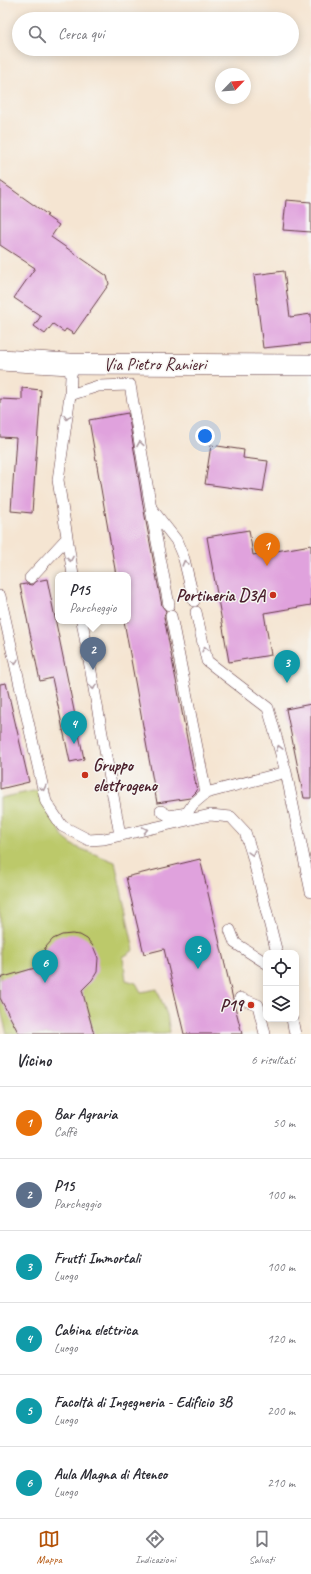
<!DOCTYPE html>
<html lang="it">
<head>
<meta charset="utf-8">
<style>
  :root { --surface:#fff; --page:#f2f2f3; --text:#2b2b33; --muted:#7c7c81; --line:#e1e1e2; --accent:#b45309 }
  body { margin:0; font-family:Caveat,sans-serif; background:var(--page); color:var(--text) }
  .controls { position:absolute; right:12px; bottom:12px; display:grid; overflow:hidden; border-radius:8px; box-shadow:0 2px 10px #0003 }
  .controls button { width:36px; height:36px; display:grid; place-items:center; padding:0; border:0; border-bottom:1px solid var(--line); background:var(--surface); color:var(--text); font:20px sans-serif }
  .compass { position:absolute; left:215px; top:68px; width:36px; height:36px; border-radius:50%; background:var(--surface); box-shadow:0 2px 10px #0003; rotate:65deg }
  .you { position:absolute; left:205px; top:436px; width:14px; height:14px; margin:-10px; border:3px solid #fff; border-radius:50%; background:#1a73e8; box-shadow:0 0 0 6px #1a73e833 }
  .badge { display:grid; place-items:center; width:26px; height:26px; border-radius:50%; background:var(--accent); color:#fff; font-size:13px; font-weight:700 }
  .pin { position:absolute; translate:-50% -33px; filter:drop-shadow(0 1px 2px #0008) }
  .pin::after { content:''; position:absolute; top:21px; width:14px; height:12px; background:inherit; clip-path:polygon(0 0,100% 0,50% 100%) }
  .popup { position:absolute; left:55px; top:572px; width:76px; height:52px; box-sizing:border-box; display:grid; place-content:center; border-radius:8px; background:var(--surface); filter:drop-shadow(0 1px 3px #0005); font-size:13px; white-space:nowrap; color:var(--muted) }
  .popup b { font-size:15px; color:var(--text) }
  .popup::after { content:''; position:absolute; left:50%; top:100%; margin-left:-8px; border:8px solid transparent; border-top-color:var(--surface) }
  .list { margin:0; padding:0; list-style:none }
  h2 { display:flex; justify-content:space-between; align-items:center; height:52px; margin:0; padding:0 16px; font-size:17px }
  h2 small { font-size:13px; font-weight:400; color:var(--muted) }
  .list li { display:grid; grid-template-columns:26px 1fr auto; gap:12px; align-items:center; box-sizing:border-box; height:72px; padding:0 16px; border-top:1px solid var(--line) }
  .list b { display:block; font-size:15px; white-space:nowrap }
  .list p { margin:0; font-size:13px; white-space:nowrap; color:var(--muted) }
  .list em { font-size:13px; font-style:normal; color:var(--muted) }
  .icon { flex:none; width:22px; height:22px; fill:none; stroke:currentColor; stroke-width:2; stroke-linecap:round; stroke-linejoin:round }
  .map { position:relative; flex:none; width:311px; height:1034px; overflow:hidden }
  .search { position:absolute; background:var(--surface); box-shadow:0 2px 10px #0003; left:12px; right:12px; top:12px; height:44px; display:flex; align-items:center; gap:10px; box-sizing:border-box; padding:0 14px; border-radius:22px; color:var(--muted); font-size:15px }
  .sheet { height:484px; background:var(--surface) }
  nav { display:flex; justify-content:space-around; align-items:center; box-sizing:border-box; height:56px; border-top:1px solid var(--line); background:var(--surface); font-size:11px; color:var(--muted) }
  nav a { display:grid; justify-items:center; gap:2px }
  nav .on { color:var(--accent) }
  .map>svg:first-child { display:block }
  .green { fill:#bcc96b; stroke:#83744b }
  .building { fill:#e0a2dd }
  .lines { fill:none; stroke-linecap:round; stroke-linejoin:round }
  .service-casing { stroke:#643d44; stroke-width:12 }
  .minor-casing { stroke:#643d44; stroke-width:22 }
  .service { stroke:#fff; stroke-width:11 }
  .minor { stroke:#fff; stroke-width:21 }
  .oneway { stroke:#ae9aa0 }
  .poi-dot { fill:#c8321e; stroke:#f6f6f2; stroke-width:1.5 }
  .labels { text-anchor:middle; stroke-width:3; stroke-linejoin:round; paint-order:stroke }
  .street-label { font-size:17px; fill:#4a1f2b; stroke:#f6f6f2 }
  .poi-label { font-size:17px; font-weight:bold; fill:#4a1f2b; stroke:#f6f6f2; text-anchor:end }
</style>
</head>
<body>
<div class="map">
<svg width="311" height="1034" viewBox="0 0 311 1034">
  <rect width="100%" height="100%" fill="#f6f6f2"/>
  <filter id="ink" filterUnits="userSpaceOnUse"><feTurbulence type="fractalNoise" baseFrequency=".025" numOctaves="2"/><feDisplacementMap in="SourceGraphic" scale="8" xChannelSelector="R" yChannelSelector="G"/><feConvolveMatrix kernelMatrix="1 2 1 2 8 2 1 2 1" color-interpolation-filters="sRGB"/></filter>
  <filter id="wash" filterUnits="userSpaceOnUse"><feTurbulence type="fractalNoise" baseFrequency=".012" numOctaves="4" result="noise"/><feDisplacementMap in="SourceGraphic" scale="16" xChannelSelector="R" yChannelSelector="G"/><feGaussianBlur stdDeviation="0.9" result="paint"/><feColorMatrix in="noise" values="0 0 0 0 0 0 0 0 0 0 0 0 0 0 0 0 0 1.4 0 .05"/><feComposite in="paint" operator="in"/></filter>
  <g filter="url(#wash)">
    <rect width="100%" height="100%" fill="#f5e5d2"/>
    <!-- green -->
    <path class="green" d="M38,790L64,838L74,846L115,862L134,950L123,957L126,980L136,983L141,992L157,989L167,1015L170,1032L165,1034H7L0,1007V798Z"/>
    <g id="blocks">
      <!-- building -->
      <path class="building" d="M0,181L48,215L46,216L59,225L51,237L107,276L109,284L74,334L66,329L64,332L53,324L45,334L34,326L41,316L14,298L35,268L0,245Z
        M286,200L311,202V232L283,230Z
        M284,271L290,317L311,314V343L263,348L254,275Z
        M22,388L41,390L32,513L11,511L16,438L0,437V399L22,400Z
        M128,413L144,511L162,606L166,611L164,617L197,791L190,798L157,803L124,621H128V575H116L89,420Z
        M211,445L244,450L243,458L268,461L263,492L205,484Z
        M249,530L253,555L311,545V605L264,613L271,655L229,662L207,537Z
        M47,579L84,759L70,762L52,678L40,681L20,585L26,584L32,585L37,581Z
        M6,683L29,782L0,789V684Z
        M311,704V798H304L286,709Z
        M200,859L233,999L242,1034H184L164,949L144,954L126,877Z
        M72,934L80,935L87,939L93,946L98,958L97,972L92,980L82,990L94,1034H19L0,998V978L42,966V957L45,948L53,939L62,935Z"/>
    </g>
  </g>
  <g filter="url(#ink)">
    <use href="#blocks" fill-opacity="0" stroke="#643d44" stroke-width="1"/>
    <g class="lines">
      <!-- service casing -->
      <g class="service-casing">
        <path id="service" d="M70,395L71,377L70,364
          M151,510L169,605
          M73,575L58,480L70,395L98,386L130,385L151,508L176,540L184,559L194,601
          M30,578L67,538
          M0,596L46,802L62,826L89,840L104,839L210,815L231,817L245,832L252,854L277,953
          M196,612L207,661L268,708L286,772L311,892
          M171,616L206,793L286,772
          M82,621L120,835
          M161,811L169,816L187,813L193,804L206,793
          M230,930L235,943L266,963
          M240,998L258,1005L265,1034
          M292,1019L295,1034"/>
      </g>
      <!-- minor casing -->
      <g class="minor-casing">
        <path id="minor" d="M0,360L70,364L311,365"/>
      </g>
      <!-- service -->
      <use href="#service" class="service"/>
      <!-- minor -->
      <use href="#minor" class="minor"/>
    </g>
    <!-- one-way arrows -->
    <defs><path id="oneway-chevron" d="M-2-3.5L2.5 0L-2 3.5" fill="none" stroke-width="1.6" stroke-linecap="round" stroke-linejoin="round"/></defs>
    <g class="oneway">
      <use href="#oneway-chevron" transform="translate(67 417) rotate(98)"/>
      <use href="#oneway-chevron" transform="translate(140 444) rotate(-99)"/>
      <use href="#oneway-chevron" transform="translate(70 559) rotate(80)"/>
      <use href="#oneway-chevron" transform="translate(185 563) rotate(-105)"/>
      <use href="#oneway-chevron" transform="translate(205 649) rotate(-103)"/>
      <use href="#oneway-chevron" transform="translate(15 662) rotate(77)"/>
      <use href="#oneway-chevron" transform="translate(93 687) rotate(80)"/>
      <use href="#oneway-chevron" transform="translate(279 748) rotate(-105)"/>
      <use href="#oneway-chevron" transform="translate(43 788) rotate(77)"/>
      <use href="#oneway-chevron" transform="translate(145 830) rotate(-11)"/>
      <use href="#oneway-chevron" transform="translate(252 853) rotate(74)"/>
    </g>
  </g>
  <!-- markers -->
  <g class="poi-dot">
    <circle cx="273" cy="595" r="4"/>
    <circle cx="85" cy="775" r="4"/>
    <circle cx="251" cy="1005" r="4"/>
  </g>
  <g class="labels">
    <!-- street labels -->
    <g class="street-label">
      <text x="155" y="370">Via Pietro Ranieri</text>
    </g>
    <!-- poi labels -->
    <g class="poi-label">
      <text x="265" y="601">Portineria D3A</text>
      <text x="93" y="771" text-anchor="start">Gruppo<tspan x="93" dy="20">elettrogeno</tspan></text>
      <text x="243" y="1011">P19</text>
    </g>
  </g>
</svg>
<div class="controls">
<button><svg class="icon" aria-label="locate" viewBox="0 0 24 24"><circle cx="12" cy="12" r="6"/><path d="M12 2v4M12 18v4M2 12h4M18 12h4"/></svg></button>
<button><svg class="icon" aria-label="layers" viewBox="0 0 24 24"><path d="M12 4l9 5-9 5-9-5zM3 14l9 5 9-5"/></svg></button>
</div>
<svg class="compass" viewBox="-18 -18 36 36"><path d="M0-13l5 13h-10z" fill="#e53935"/><path d="M0 13l5-13h-10z" fill="#7c7c81"/></svg>
<div class="you"></div>
<div class="pin badge" style="left:267px;top:566px;background:#e8710a">1</div>
<div class="pin badge" style="left:93px;top:670px;background:#5c6f8a">2</div>
<div class="popup"><b>P15</b>Parcheggio</div>
<div class="pin badge" style="left:287px;top:683px;background:#0f9aa8">3</div>
<div class="pin badge" style="left:74px;top:744px;background:#0f9aa8">4</div>
<div class="pin badge" style="left:198px;top:969px;background:#0f9aa8">5</div>
<div class="pin badge" style="left:45px;top:983px;background:#0f9aa8">6</div>
<div class="search"><svg class="icon" aria-label="search" viewBox="0 0 24 24"><circle cx="10" cy="10" r="6"/><path d="M15 15l6 6"/></svg>Cerca qui</div>
</div>
<section class="sheet">
<h2>Vicino<small>6 risultati</small></h2>
<ul class="list">
<li><span class="badge" style="background:#e8710a">1</span><div><b>Bar Agraria</b><p>Caffè</p></div><em>50 m</em></li>
<li><span class="badge" style="background:#5c6f8a">2</span><div><b>P15</b><p>Parcheggio</p></div><em>100 m</em></li>
<li><span class="badge" style="background:#0f9aa8">3</span><div><b>Frutti Immortali</b><p>Luogo</p></div><em>100 m</em></li>
<li><span class="badge" style="background:#0f9aa8">4</span><div><b>Cabina elettrica</b><p>Luogo</p></div><em>120 m</em></li>
<li><span class="badge" style="background:#0f9aa8">5</span><div><b>Facoltà di Ingegneria - Edificio 3B</b><p>Luogo</p></div><em>200 m</em></li>
<li><span class="badge" style="background:#0f9aa8">6</span><div><b>Aula Magna di Ateneo</b><p>Luogo</p></div><em>210 m</em></li>
</ul>
</section>
<nav>
<a class="on"><svg class="icon" aria-label="map" viewBox="0 0 24 24"><path d="M3 6l6-2 6 2 6-2v14l-6 2-6-2-6 2zM9 4v14M15 6v14"/></svg>Mappa</a>
<a><svg class="icon" aria-label="directions" viewBox="0 0 24 24"><path d="M12 3l9 9-9 9-9-9zM9 14v-3h6M13 9l2 2-2 2"/></svg>Indicazioni</a>
<a><svg class="icon" aria-label="saved" viewBox="0 0 24 24"><path d="M7 4h10v16l-5-4-5 4z"/></svg>Salvati</a>
</nav>
</body>
</html>
